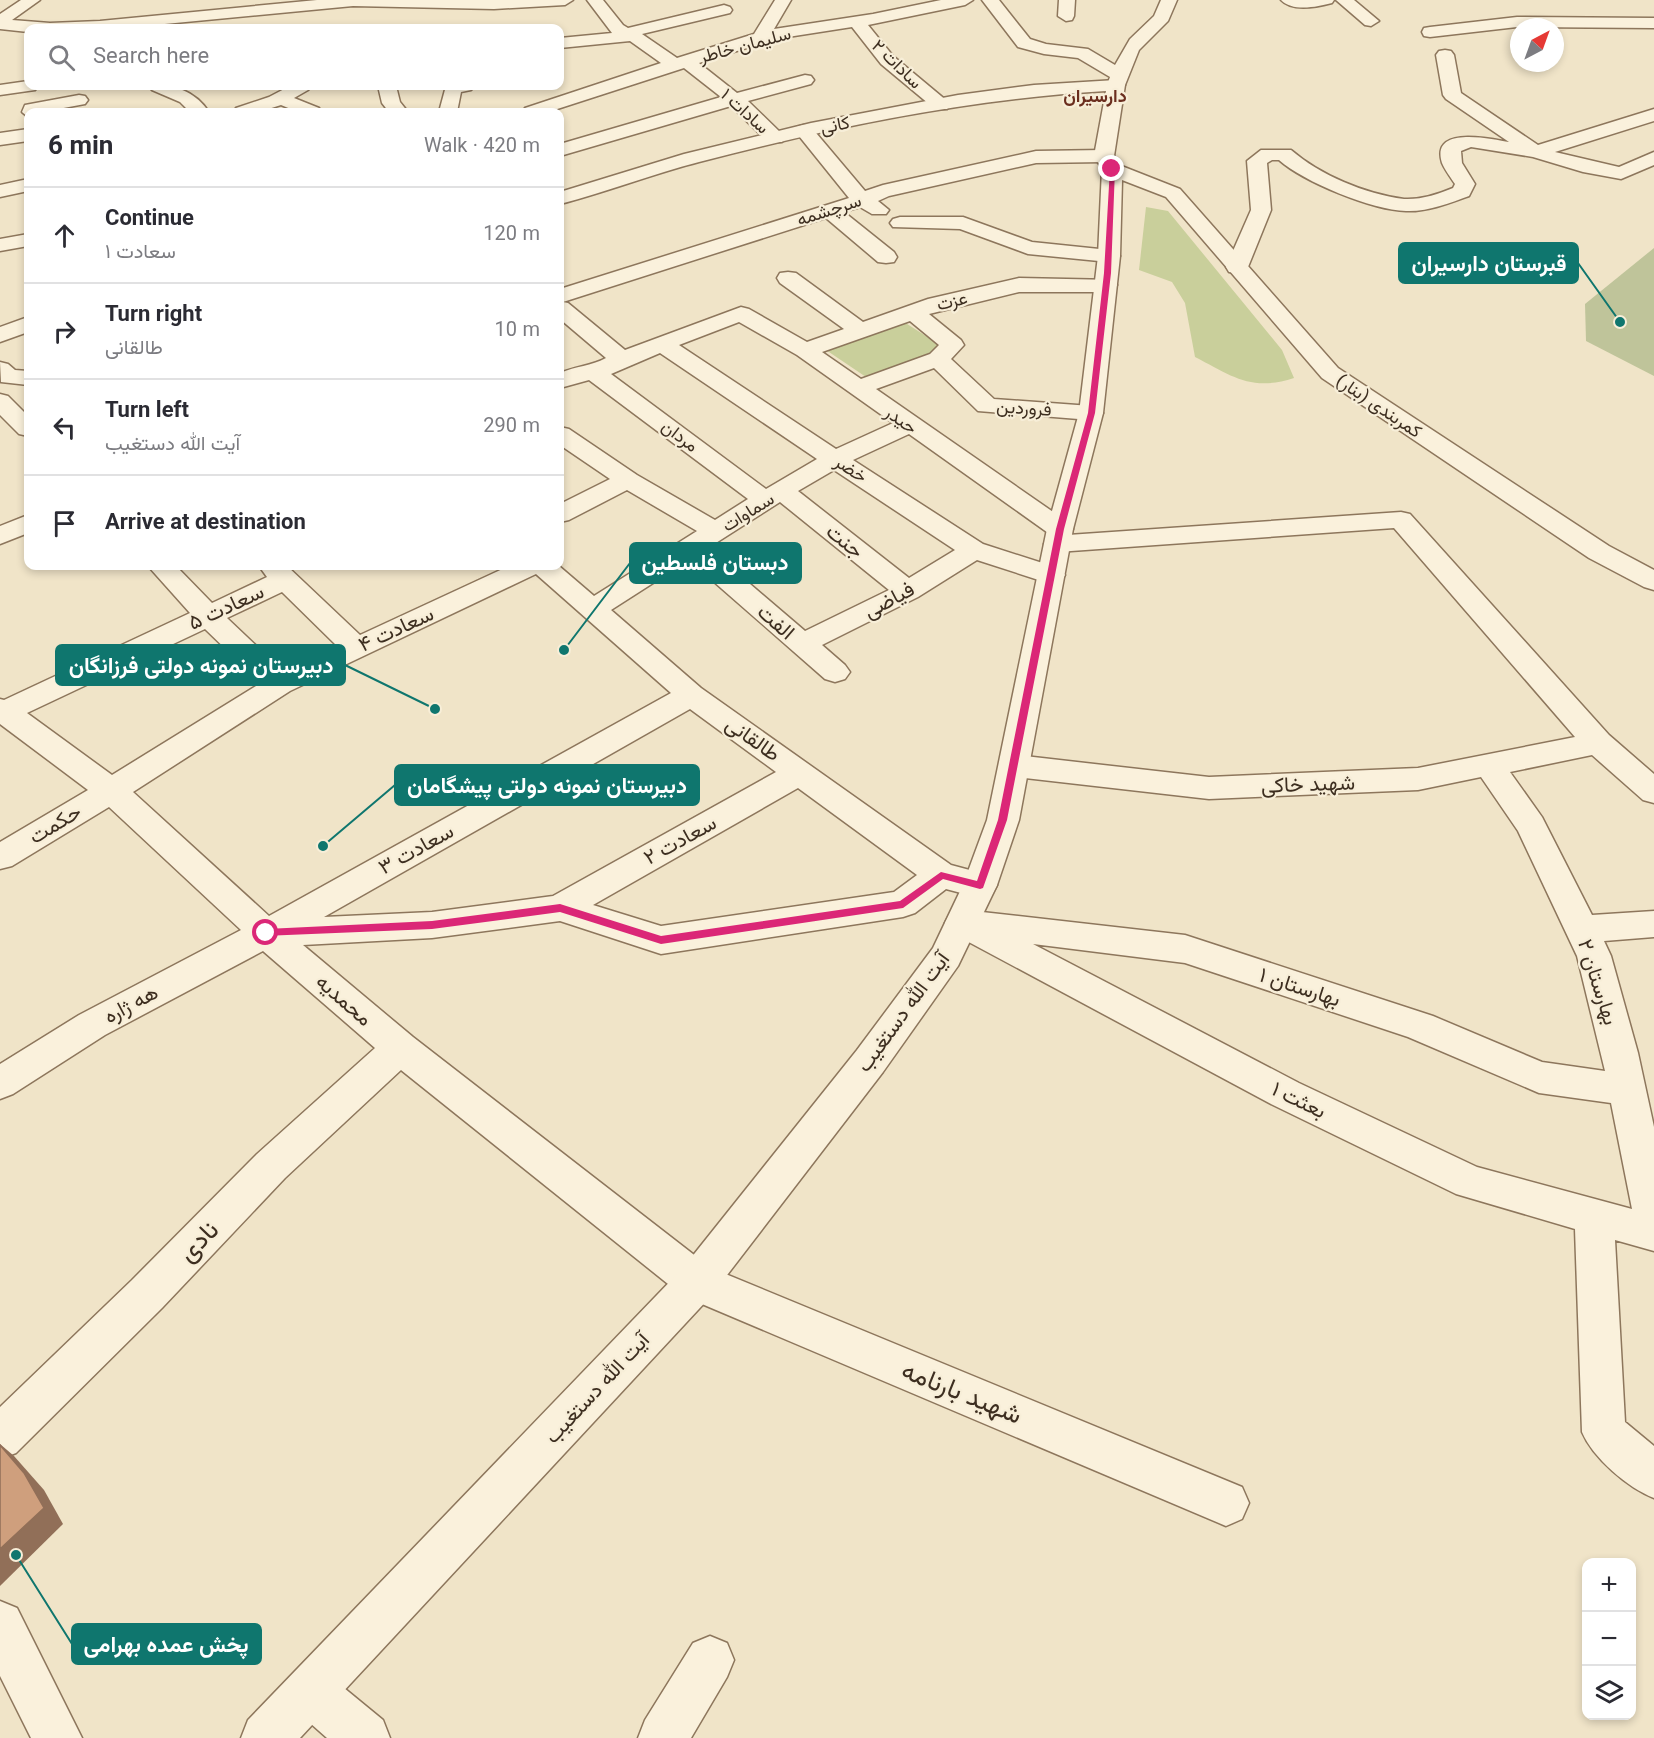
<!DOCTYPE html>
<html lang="en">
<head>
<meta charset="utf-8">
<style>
  :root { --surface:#fff; --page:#f2f2f3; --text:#2b2b33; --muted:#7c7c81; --line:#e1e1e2 }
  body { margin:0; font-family:Georgia,Vazirmatn,serif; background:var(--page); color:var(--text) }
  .controls { position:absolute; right:18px; bottom:18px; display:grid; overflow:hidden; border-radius:12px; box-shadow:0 3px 9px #0003 }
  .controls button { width:54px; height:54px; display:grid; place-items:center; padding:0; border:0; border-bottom:2px solid var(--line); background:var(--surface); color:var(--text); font:30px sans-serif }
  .compass { position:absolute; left:1510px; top:18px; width:54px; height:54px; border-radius:50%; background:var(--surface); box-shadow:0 3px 9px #0003; rotate:41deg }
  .stop { position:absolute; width:18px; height:18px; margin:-14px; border:4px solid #db2777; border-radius:50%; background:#fff }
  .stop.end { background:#db2777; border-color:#fff; box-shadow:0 2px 6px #0008 }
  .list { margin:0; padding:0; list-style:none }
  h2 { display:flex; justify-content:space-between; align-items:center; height:78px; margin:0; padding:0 24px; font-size:26px }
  h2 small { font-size:20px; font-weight:400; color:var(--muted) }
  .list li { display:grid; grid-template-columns:39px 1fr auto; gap:18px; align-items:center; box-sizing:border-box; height:96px; padding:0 24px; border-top:2px solid var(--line) }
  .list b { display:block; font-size:22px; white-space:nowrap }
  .list p { margin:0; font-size:20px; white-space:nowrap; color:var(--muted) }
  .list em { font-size:20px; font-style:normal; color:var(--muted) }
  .icon { flex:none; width:33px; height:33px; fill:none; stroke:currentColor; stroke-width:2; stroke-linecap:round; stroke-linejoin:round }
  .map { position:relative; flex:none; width:1654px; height:1738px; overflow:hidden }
  .search { position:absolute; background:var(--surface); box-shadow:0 3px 9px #0003; left:24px; top:24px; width:540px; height:66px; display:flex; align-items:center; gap:15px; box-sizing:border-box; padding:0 21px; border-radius:12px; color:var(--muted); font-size:22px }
  .panel { position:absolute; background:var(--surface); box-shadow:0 3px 9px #0003; left:24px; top:108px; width:540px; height:462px; border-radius:12px }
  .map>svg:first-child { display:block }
  .green { fill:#c9cf9b }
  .cemetery { fill:#bfc49a }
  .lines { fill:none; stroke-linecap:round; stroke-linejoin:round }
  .minor-casing { stroke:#8d765c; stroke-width:3 }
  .tertiary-casing { stroke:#8d765c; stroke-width:3 }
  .minor { fill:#faf1dc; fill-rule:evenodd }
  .tertiary { fill:#faf1dc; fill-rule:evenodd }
  .shaded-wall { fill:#916f58 }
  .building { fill:#cf9f7d; stroke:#916f58; stroke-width:1.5 }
  .route { fill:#db2777 }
  .labels { text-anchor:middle; stroke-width:4.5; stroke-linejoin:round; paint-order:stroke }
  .far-street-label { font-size:18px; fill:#3d2e20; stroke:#f7eed8 }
  .far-neighbourhood-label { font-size:18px; font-weight:bold; fill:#6b2e1e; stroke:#f7eed8 }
  .street-label { font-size:21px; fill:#3d2e20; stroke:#f7eed8 }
  .near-street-label { font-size:26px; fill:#3d2e20; stroke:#f7eed8 }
  .leader { fill:none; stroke:#0f766e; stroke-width:2 }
  .callout-dot { fill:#0f766e; stroke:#f7eed8; stroke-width:2 }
  .callout { fill:#0f766e; stroke:#0f766e; stroke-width:2 }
  .callout-label { font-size:22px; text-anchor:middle; font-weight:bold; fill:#fff }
</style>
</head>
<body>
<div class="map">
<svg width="1654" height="1738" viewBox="0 0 1654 1738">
  <rect width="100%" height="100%" fill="#f0e4c8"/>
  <!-- green -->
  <path class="green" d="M1146,207L1168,211L1282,350L1294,378C1251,392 1232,376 1195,357L1185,303L1172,282L1139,270Z
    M904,322L940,345L936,356L866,377L826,350Z"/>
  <!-- cemetery -->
  <path class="cemetery" d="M1654,248V376L1586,341L1585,304Z"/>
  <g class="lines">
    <!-- minor casing -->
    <g class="minor-casing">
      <path id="minor" d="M21,0H40L12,20L50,23L100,21L317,0H573L565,5L494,9L353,6L123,28H28V32L0,29V14Z
        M587,0H603L623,25L628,28L724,5L730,7L732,10L730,13L642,34L677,58L754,34L775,0H791L774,29L873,14L941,0H973L965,5L868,25L893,56L947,101L950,105L947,109H935L881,64L852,27L775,39L699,63L737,93L805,75L811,76L814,80L811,84L748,101L782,134L784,138L782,142H768L731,106L560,156V144L721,97L684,68L548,112H523L525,108L661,63L630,41L560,48V38L612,33Z
        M982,0H999L1030,39L1046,44L1088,49L1115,65L1130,39L1154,16L1161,0H1177L1168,21L1139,50L1125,85L1122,89H1110L1107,85L1110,77L1078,58L1044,54L1018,47Z
        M1059,0H1075L1074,16L1072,20L1066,21L1058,16Z
        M1281,0H1334L1332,3C1317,7 1292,12 1281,0Z
        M1336,0H1354L1379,21L1371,26L1365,25Z
        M1517,17L1654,18V28L1517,27L1430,37L1424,36L1422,32L1424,28L1430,27Z
        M1445,50L1451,51L1454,55L1461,93L1538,145L1654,109V121L1555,152L1619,167L1654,152V165L1621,179L1583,172L1533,157L1471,147L1461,151L1462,163L1475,184L1469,196C1450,203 1427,212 1406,211C1372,210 1304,182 1279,160H1272L1267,163L1271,210L1248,267L1245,272L1237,273L1229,272L1226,267L1251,210L1247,161L1261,150H1291C1320,175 1365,194 1404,199C1420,200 1439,194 1453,188L1455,184C1451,178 1445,170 1442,163C1430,125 1491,139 1509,142L1446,99L1443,95L1436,55L1439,51Z
        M28,81V86H38L35,90L0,95V85Z
        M149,86C173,83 195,91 209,112H190L180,102L152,90Z
        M290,86H311L308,90L294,98L319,108L321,112H298L281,105L259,112H234L236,108L269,97Z
        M378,86H396L400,102L408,112H389L382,103Z
        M446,86H474L471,90L461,92L457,112H439Z
        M79,95L85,96L88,100L85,104L42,112H28V117L22,112L25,105Z
        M804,125L811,127L865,191L883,185L1036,151L1104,150L1111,152L1114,156L1111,160L1104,162L1036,163L889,196L878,201L889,210L886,214H872L860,207L844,212L894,252L897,257L894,262L886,263L878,262L826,218L563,302L568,303L625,350L741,307L749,309L807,342L844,329L780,283L777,278L780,273L788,272L796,273L863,322L928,299L1019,278L1114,280L1117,285L1114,290L1106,292H1019L929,314L961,340L964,345L951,359L994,399L1091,406L1100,408L1103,413L1100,418L1091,420L978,411L934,368L876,389L1069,523L1073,529L1068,535L1401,512L1410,514L1609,735L1654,774V803L1643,800L1592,755L1510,772L1542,817L1592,915L1654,911V937L1604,941L1611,956L1638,1053L1654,1127V1251L1615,1240L1625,1422L1654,1446V1498C1628,1488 1593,1458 1582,1432L1575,1229L1456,1194L1273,1105L950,932L945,923L950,914C964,909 970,915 982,912L1185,935L1433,1016L1542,1062L1605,1071L1577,956L1518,831L1481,777L1418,790L1209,799L1015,777L1004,774L999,766L1004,758L1015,755L1209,777L1418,768L1575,737L1394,528L1057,552L1048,550L1044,544L1048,538L1056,536L1051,535L909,434L853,460L983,544L1061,569L1065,575L1061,581L1051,584L977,560L918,597L822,645L845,665L850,672L845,679L835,682L825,679L689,560L611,610L701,688L951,865L992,876L997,885L992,894L980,898L946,889L915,913L903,917L661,954L560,921L432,938L303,945L413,1037L711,1268L1242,1487L1249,1503L1242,1519L1226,1526L683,1296L401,1070L285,1178L162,1308L16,1453L0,1459V1407L132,1280L257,1154L375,1048L263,951L105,1035L13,1094L0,1099V1064L79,1015L241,930L109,807L12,866L0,869V842L88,790L0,724V699L4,700L190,613L148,566H176L212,603L267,577L259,566H287L360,635L509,566H559L594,596L697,531L627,490L569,520L560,522V504L610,479L560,445V427L569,429L637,475L715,520L748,499L589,380L560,388V373C576,366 591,366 606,358L560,319V289L849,198L795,131L797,127ZM910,321L939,345L930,354L861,379L822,352ZM739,322L797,355L893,423L836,449L679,345ZM660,353L817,459L766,489L611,374ZM834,470L955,550L909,578L798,491ZM780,502L889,590L805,631L708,548ZM536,574L671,693L269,916L133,792L290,691ZM282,592L337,646L283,671L227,618ZM205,629L261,683L112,775L27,713ZM690,709L776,772L553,896L432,912L324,917ZM798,788L917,875L894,892L661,926L593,905ZM1033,944L1185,963L1408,1037L1539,1093L1611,1103L1632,1209L1477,1167L1299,1083Z
        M28,129V141L0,145V133Z
        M28,179V191L0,197V185Z
        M900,217H963L1032,242L1109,250L1116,252L1120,256L1116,260L1109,262L1028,254L960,229L893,227L890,223L893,219Z
        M28,234V246L0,251V239Z
        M0,394L8,396L28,416V436L19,434L0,415Z
        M28,515V533L0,544V526Z
        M0,1601L17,1608L82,1738H31L0,1676Z
        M710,1636L727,1643L734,1660L727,1677L691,1738H638L645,1720L693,1643Z
        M310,1667L327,1674L383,1720L390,1738H327L293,1708L286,1691L293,1674Z"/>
    </g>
    <!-- tertiary casing -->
    <g class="tertiary-casing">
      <path id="tertiary" d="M1116,80L1122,81L1125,85L1114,156L1119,165L1180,189L1338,368L1609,546L1654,570V590L1644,587L1589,558L1322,378L1166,197L1122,180L1120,256L1103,413L1073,529L1019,820L997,885L958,966L883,1072L711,1296L300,1738H241L248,1720L683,1268L857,1050L933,948L963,885L987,820L1047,529L1079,413L1098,256L1102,169L1094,156L1106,91C968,99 833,127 699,162C652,174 607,192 560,204V192L684,154L811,123L958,95L1034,85Z
        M28,317V332L0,342V327Z
        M0,362L8,364L15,370L28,371V385L1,382Z"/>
    </g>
    <!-- minor -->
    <use href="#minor" class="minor"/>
    <!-- tertiary -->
    <use href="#tertiary" class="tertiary"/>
  </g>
  <!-- shaded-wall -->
  <path class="shaded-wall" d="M0,1444L14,1456L44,1490L63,1524L0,1586Z"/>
  <!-- building -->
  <path class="building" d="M0,1445L24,1473L44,1508L0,1549Z"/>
  <!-- route -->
  <path class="route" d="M1110,168L1115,169L1111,273L1095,413L1064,529L1007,820L983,888L980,889L943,879L903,908L661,944L560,912L432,929L263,936L261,933L266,929L432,921L560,904L661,936L900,901L941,872L977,881L998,820L1056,529L1088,413L1104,273Z"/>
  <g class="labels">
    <!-- far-street labels -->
    <g class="far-street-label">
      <text transform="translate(745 45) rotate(-15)" y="6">سلیمان خاطر</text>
      <text transform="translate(897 64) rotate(44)" y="6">سادات ۲</text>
      <text transform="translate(745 111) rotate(42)" y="6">سادات ۱</text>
      <text transform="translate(835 125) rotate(-11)" y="6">کانی</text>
      <text transform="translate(829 210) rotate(-18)" y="6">سرچشمه</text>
      <text transform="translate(952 301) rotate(-14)" y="6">عزت</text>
      <text transform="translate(1379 406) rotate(34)" y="6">کمربندی (بنار)</text>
      <text transform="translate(1024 408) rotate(4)" y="6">فروردین</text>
      <text transform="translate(901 420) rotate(35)" y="6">حیدر</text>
      <text transform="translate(680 436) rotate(37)" y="6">مردان</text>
      <text transform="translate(851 469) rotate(33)" y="6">خضر</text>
      <text transform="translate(748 512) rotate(-32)" y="6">سماوات</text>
    </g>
    <!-- far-neighbourhood labels -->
    <g class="far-neighbourhood-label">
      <text x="1095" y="102">دارسیران</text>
    </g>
    <!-- street labels -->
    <g class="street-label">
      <text transform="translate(845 541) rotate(39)" y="7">جنت</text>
      <text transform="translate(889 600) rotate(-28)" y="7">فیاضی</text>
      <text transform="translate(226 607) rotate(-25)" y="7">سعادت ۵</text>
      <text transform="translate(776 622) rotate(41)" y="7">الفت</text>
      <text transform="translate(396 629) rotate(-25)" y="7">سعادت ۴</text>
      <text transform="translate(753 739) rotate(35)" y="7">طالقانی</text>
      <text transform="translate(1308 784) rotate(-2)" y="7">شهید خاکی</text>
      <text transform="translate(55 824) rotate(-31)" y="7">حکمت</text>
      <text transform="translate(680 840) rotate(-29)" y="7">سعادت ۲</text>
      <text transform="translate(416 849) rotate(-29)" y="7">سعادت ۳</text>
      <text transform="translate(1598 982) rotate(72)" y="7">بهارستان ۲</text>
      <text transform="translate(1300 987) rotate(18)" y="7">بهارستان ۱</text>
      <text transform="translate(344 1000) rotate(41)" y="7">محمدیه</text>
      <text transform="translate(131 1004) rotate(-28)" y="7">هه ژاره</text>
      <text transform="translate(903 1012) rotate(-54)" y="7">آیت الله دستغیب</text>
      <text transform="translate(1299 1100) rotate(26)" y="7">بعثت ۱</text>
      <text transform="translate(597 1388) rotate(-47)" y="7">آیت الله دستغیب</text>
    </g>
    <!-- near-street labels -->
    <g class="near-street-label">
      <text transform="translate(198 1241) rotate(-46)" y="9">نادی</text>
      <text transform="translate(962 1392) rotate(22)" y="9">شهید بارنامه</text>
    </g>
  </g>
  <!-- callouts -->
  <path class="leader" d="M1620 322L1578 263M564 650L630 563M435 709L345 665M323 846L395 785M16 1555L72 1644"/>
  <g class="callout-dot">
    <circle cx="1620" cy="322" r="6"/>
    <circle cx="564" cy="650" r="6"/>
    <circle cx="435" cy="709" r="6"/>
    <circle cx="323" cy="846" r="6"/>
    <circle cx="16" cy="1555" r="6"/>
  </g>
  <g class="callout">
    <rect x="1399" y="243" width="179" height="40" rx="6"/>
    <rect x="630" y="543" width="171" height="40" rx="6"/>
    <rect x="56" y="645" width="289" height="40" rx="6"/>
    <rect x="395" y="765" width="304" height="40" rx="6"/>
    <rect x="72" y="1624" width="189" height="40" rx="6"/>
  </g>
  <g class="callout-label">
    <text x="1489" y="271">قبرستان دارسیران</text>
    <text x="715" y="570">دبستان فلسطین</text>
    <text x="201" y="673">دبیرستان نمونه دولتی فرزانگان</text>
    <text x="547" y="793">دبیرستان نمونه دولتی پیشگامان</text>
    <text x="166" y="1652">پخش عمده بهرامی</text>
  </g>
</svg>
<div class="controls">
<button>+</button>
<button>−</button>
<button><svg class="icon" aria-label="layers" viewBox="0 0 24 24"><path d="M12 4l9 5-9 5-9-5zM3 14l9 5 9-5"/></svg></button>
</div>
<svg class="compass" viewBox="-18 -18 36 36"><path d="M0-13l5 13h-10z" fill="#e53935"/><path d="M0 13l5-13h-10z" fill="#7c7c81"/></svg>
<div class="stop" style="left:266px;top:933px"></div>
<div class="stop end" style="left:1112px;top:169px"></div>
<div class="search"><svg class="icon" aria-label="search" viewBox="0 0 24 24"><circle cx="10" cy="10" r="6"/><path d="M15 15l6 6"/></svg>Search here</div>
<section class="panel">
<h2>6 min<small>Walk · 420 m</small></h2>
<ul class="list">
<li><svg class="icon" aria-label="ahead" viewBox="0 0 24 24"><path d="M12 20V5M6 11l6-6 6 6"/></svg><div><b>Continue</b><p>سعادت ۱</p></div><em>120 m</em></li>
<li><svg class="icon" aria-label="right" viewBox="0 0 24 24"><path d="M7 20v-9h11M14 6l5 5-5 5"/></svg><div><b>Turn right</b><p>طالقانی</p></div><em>10 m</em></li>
<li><svg class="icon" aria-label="left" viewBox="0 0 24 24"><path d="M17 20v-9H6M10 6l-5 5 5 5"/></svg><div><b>Turn left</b><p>آیت الله دستغیب</p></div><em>290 m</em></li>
<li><svg class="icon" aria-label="arrive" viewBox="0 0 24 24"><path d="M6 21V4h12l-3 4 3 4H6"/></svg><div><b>Arrive at destination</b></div></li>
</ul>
</section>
</div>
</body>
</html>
